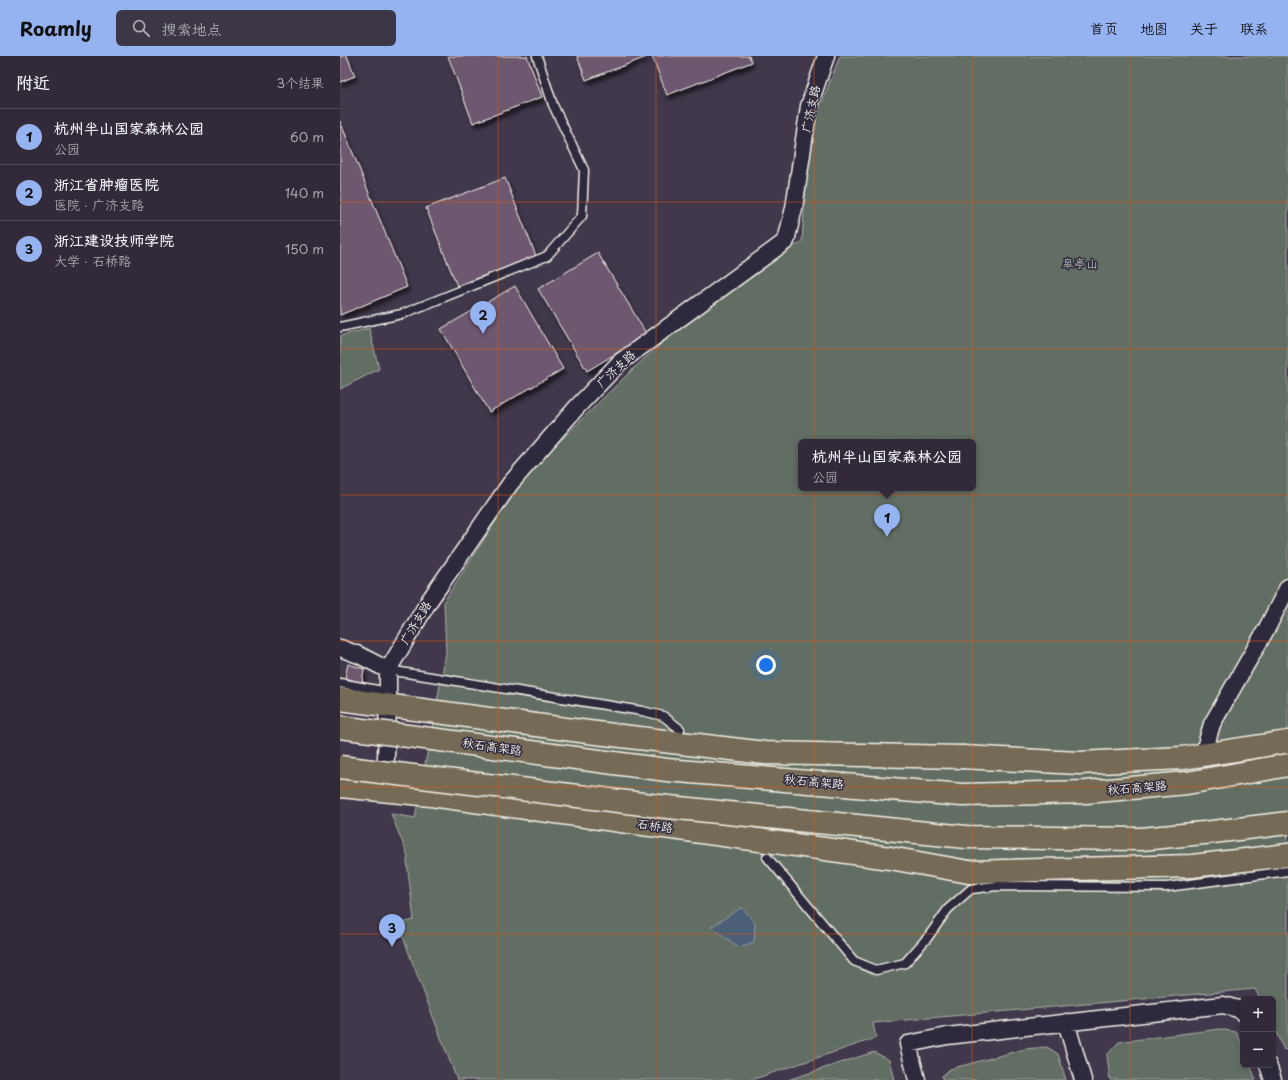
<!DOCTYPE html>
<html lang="zh">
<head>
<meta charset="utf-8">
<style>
  :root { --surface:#322a39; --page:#3d3644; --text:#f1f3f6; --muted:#a8a7ae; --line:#4d4653; --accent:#95b2f1 }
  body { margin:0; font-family:"Playpen Sans","LXGW WenKai TC",sans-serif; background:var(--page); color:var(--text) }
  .controls { position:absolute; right:12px; bottom:12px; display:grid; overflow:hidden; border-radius:6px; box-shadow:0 2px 6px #0003 }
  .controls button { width:36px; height:36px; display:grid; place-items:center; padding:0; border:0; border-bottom:1px solid var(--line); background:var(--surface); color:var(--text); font:20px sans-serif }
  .you { position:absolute; left:426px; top:609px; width:14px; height:14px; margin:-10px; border:3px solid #fff; border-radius:50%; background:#1a73e8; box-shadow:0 0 0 6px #1a73e833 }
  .badge { display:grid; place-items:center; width:26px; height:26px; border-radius:50%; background:var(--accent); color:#111; font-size:13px; font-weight:700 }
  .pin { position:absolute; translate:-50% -33px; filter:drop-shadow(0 1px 2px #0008) }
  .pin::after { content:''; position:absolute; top:21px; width:14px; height:12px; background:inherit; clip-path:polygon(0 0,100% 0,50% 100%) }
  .popup { position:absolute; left:458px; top:383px; width:178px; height:52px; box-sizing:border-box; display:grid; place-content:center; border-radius:6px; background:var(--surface); filter:drop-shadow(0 1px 3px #0005); font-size:13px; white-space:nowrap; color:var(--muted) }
  .popup b { font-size:15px; color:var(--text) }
  .popup::after { content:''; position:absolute; left:50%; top:100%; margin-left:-8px; border:8px solid transparent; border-top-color:var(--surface) }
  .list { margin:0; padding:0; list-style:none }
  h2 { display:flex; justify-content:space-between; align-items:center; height:52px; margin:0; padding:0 16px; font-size:17px }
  h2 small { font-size:13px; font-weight:400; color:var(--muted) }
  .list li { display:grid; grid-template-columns:26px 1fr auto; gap:12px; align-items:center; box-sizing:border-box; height:56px; padding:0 16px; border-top:1px solid var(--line) }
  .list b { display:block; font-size:15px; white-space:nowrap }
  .list p { margin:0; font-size:13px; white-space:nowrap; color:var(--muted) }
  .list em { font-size:13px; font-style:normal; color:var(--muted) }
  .icon { flex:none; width:22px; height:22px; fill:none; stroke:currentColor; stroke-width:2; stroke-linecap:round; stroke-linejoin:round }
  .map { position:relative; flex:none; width:948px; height:1024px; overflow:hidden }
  header { display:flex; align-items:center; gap:24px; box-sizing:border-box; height:56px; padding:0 20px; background:var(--accent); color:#111 }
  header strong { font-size:19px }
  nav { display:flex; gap:22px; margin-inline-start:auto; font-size:14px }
  .search { width:280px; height:36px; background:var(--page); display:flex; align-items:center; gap:10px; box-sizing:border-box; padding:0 14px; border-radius:6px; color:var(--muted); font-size:15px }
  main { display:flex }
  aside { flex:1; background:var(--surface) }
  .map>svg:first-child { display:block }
  .green { fill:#626e63; stroke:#abb0a6; fill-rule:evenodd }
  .water { fill:#4c5f77; stroke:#8f99a4 }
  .building { fill:#6e596f; stroke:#f4f1e8; filter:url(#shadow) }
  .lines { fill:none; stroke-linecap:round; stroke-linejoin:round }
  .service-casing { stroke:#f4f1e8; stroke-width:11 }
  .minor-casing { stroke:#f4f1e8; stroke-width:19 }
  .primary-casing { stroke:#f4f1e8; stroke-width:25 }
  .trunk-casing { stroke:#f4f1e8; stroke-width:25 }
  .service { stroke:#2f2a3d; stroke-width:8 }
  .minor { stroke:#2f2a3d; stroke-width:16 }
  .primary { stroke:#746b55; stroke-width:22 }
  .trunk { stroke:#746b55; stroke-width:22 }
  .trunk-bridge-casing { stroke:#f4f1e8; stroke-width:25; stroke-linecap:butt }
  .trunk-bridge { stroke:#746b55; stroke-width:22 }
  .grid { fill:none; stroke:#e8590c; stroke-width:1; stroke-opacity:0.55 }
  .labels { text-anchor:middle; stroke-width:3; stroke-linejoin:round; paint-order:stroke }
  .street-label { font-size:12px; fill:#f4f1e8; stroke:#2f2a3d }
  .park-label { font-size:12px; fill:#b2b6ac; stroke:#2f2a3d }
</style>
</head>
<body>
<header>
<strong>Roamly</strong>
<div class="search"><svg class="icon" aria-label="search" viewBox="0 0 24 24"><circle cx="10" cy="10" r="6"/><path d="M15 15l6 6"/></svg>搜索地点</div>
<nav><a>首页</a><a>地图</a><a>关于</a><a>联系</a></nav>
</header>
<main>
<aside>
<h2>附近<small>3个结果</small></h2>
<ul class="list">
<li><span class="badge">1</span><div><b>杭州半山国家森林公园</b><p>公园</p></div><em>60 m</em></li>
<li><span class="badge">2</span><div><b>浙江省肿瘤医院</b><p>医院 · 广济支路</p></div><em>140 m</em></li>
<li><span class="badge">3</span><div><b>浙江建设技师学院</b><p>大学 · 石桥路</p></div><em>150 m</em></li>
</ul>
</aside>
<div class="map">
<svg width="948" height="1024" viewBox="0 0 948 1024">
  <defs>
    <filter id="shadow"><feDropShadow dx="2.5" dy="4.5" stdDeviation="2" flood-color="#0009"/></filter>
  </defs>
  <rect width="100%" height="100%" fill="#42384c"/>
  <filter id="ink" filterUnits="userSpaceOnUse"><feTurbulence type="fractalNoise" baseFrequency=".025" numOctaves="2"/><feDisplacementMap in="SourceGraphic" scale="8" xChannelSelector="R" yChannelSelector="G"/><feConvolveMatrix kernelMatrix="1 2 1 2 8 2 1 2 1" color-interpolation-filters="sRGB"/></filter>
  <g filter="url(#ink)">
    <!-- green -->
    <path class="green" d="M500,0H948V993L944,994L933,970V943H920L915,933L533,967L536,982L411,1024H117L58,868L74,864L67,806L68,800L51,758L75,762L106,597L104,545L187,417L294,312L350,262L462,185L469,79ZM461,386H633V432H461Z
      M29,272L39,313L0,333V280Z
      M879,973L896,976L903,989V1009H910L916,1024H770L767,999L779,986Z
      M707,991L718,998L726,1024H603L602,1020L610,1013L685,993Z
      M534,996L549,1004L554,1024H448Z"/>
    <!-- water -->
    <path class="water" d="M402,851L415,867L414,886L399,891L371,871Z"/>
    <!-- building -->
    <path class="building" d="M0,0H7L15,20L0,26Z
      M108,0H187L202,41L133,67Z
      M237,0H309L246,24Z
      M312,0H409L412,6L327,39Z
      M0,65L67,231L0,259Z
      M165,122L196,200L117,230L86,152Z
      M258,197L307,279L247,315L198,233Z
      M175,230L223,313L149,356L101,273Z
      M8,608L24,613L22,627L5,622Z"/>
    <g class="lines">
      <!-- service casing -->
      <g class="service-casing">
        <path id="service" d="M0,271L62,258L207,200L242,160L244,114L213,49L197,0
          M48,614L302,655L323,660L340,673
          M0,627L48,636
          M427,801L514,905L536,914L565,907L588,881L608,853L631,833L657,830L827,831L948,815"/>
      </g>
      <!-- minor casing -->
      <g class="minor-casing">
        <path id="minor" d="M0,592L19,599L48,614
          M48,614L89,545L170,428L237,351L280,306L446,185L454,152L469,50L486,0
          M863,699L872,668L927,572L948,531
          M45,726L48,649V614
          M726,966L743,1024
          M928,1009L933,1024
          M577,1024L568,988L607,980L883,949L898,953L903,957"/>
      </g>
      <!-- primary casing -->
      <g class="primary-casing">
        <path id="primary" d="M0,643L248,676L425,697L622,701
          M0,730L91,739L550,802L629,816"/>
      </g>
      <!-- trunk casing -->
      <g class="trunk-casing">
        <path id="trunk" d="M622,701L739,707L842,702L948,686
          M629,816L852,810L948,799"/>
      </g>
      <!-- service -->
      <use href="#service" class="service"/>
      <!-- minor -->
      <use href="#minor" class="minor"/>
      <!-- primary -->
      <use href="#primary" class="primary"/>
      <!-- trunk -->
      <use href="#trunk" class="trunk"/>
      <!-- trunk-bridge casing -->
      <g class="trunk-bridge-casing">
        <path id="trunk-bridge" d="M0,671L327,714L622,739L746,736L847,727L948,709
          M0,711L319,750L626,781L801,783L864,777L948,767"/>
      </g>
      <!-- trunk-bridge -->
      <use href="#trunk-bridge" class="trunk-bridge"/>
    </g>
  </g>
  <!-- grid -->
  <path class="grid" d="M158,0V1024M316,0V1024M474,0V1024M632,0V1024M790,0V1024M0,146H948M0,293H948M0,439H948M0,585H948M0,731H948M0,878H948"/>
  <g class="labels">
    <!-- street labels -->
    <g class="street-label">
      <text transform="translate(471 53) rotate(-78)" y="4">广济支路</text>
      <text transform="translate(276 313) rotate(-43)" y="4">广济支路</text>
      <text transform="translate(76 567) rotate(-59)" y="4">广济支路</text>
      <text transform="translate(152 691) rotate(8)" y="4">秋石高架路</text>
      <text transform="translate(474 726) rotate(5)" y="4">秋石高架路</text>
      <text transform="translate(797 732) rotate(-5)" y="4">秋石高架路</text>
      <text transform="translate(315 770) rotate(8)" y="4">石桥路</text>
    </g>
    <!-- park labels -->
    <g class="park-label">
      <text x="740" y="212">皋亭山</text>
    </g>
  </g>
</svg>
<div class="controls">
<button>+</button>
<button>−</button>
</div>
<div class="you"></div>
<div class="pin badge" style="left:547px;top:481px">1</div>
<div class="popup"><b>杭州半山国家森林公园</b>公园</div>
<div class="pin badge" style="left:143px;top:278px">2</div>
<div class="pin badge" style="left:52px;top:891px">3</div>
</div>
</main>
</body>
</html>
